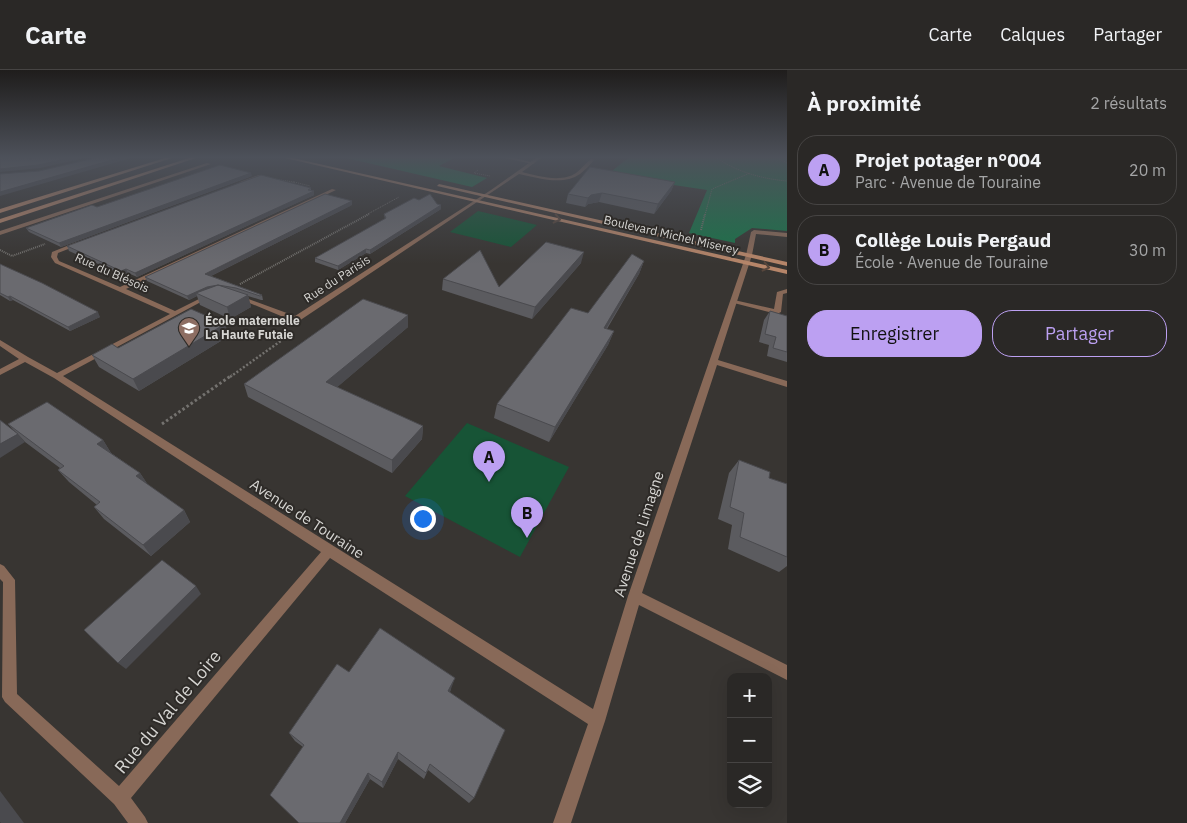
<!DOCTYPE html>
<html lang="fr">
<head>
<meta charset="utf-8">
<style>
  :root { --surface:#2a2826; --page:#32302e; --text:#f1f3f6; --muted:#a5a6a7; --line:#464443; --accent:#bca0f2 }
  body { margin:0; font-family:"IBM Plex Sans",sans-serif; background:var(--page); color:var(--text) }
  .controls { position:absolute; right:15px; bottom:15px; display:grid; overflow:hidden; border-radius:10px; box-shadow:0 5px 20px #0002 }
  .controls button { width:45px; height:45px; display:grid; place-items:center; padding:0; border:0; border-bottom:1px solid var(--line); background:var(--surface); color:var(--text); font:25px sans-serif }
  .you { position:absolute; left:422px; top:448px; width:18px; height:18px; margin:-12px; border:4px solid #fff; border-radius:50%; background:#1a73e8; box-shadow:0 0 0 8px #1a73e833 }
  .badge { display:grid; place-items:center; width:32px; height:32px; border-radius:50%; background:var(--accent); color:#111; font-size:16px; font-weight:700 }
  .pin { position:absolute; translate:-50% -41px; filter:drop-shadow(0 1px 2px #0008) }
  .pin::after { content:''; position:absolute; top:26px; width:18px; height:15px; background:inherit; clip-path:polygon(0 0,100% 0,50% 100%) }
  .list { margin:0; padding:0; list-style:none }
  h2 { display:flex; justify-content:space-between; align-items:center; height:65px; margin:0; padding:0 20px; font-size:21px }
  h2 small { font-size:16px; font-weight:400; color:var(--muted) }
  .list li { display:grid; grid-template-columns:32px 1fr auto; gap:15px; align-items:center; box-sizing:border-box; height:70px; margin:0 10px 10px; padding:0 10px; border:1px solid var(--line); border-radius:20px }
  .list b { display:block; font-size:19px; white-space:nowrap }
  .list p { margin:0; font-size:16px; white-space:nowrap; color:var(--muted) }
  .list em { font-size:16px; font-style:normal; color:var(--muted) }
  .actions { display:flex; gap:10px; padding:15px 20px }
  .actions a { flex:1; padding:11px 0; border:1px solid var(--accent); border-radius:20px; text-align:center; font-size:18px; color:var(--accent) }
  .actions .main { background:var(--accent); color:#111 }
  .icon { flex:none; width:28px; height:28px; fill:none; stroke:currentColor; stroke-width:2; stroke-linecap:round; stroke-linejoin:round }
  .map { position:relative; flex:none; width:787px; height:753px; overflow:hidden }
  header { display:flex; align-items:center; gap:30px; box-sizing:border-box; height:70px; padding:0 25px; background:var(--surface); border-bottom:1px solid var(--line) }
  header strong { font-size:24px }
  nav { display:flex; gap:28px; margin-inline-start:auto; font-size:18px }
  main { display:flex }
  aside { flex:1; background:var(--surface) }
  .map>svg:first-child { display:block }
  .green { fill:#175436 }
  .forest { fill:#1a7349 }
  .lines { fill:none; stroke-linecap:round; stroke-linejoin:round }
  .path-far3 { stroke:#74726f; stroke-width:1; stroke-dasharray:1 1; stroke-linecap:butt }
  .path-far2 { stroke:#74726f; stroke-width:2; stroke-dasharray:1 1; stroke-linecap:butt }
  .path-far1 { stroke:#74726f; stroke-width:2.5; stroke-dasharray:2 2; stroke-linecap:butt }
  .path { stroke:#74726f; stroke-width:3; stroke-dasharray:2.5 2.5; stroke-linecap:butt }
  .lane { fill:#886958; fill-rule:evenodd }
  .street { fill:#886958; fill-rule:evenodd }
  .secondary { fill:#b68569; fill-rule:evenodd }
  .wall { fill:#5b5b5f }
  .shaded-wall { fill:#4a4a4e }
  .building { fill:#6a6a6f; stroke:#4a4a4e }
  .oneway { stroke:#57463c }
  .labels { text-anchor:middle; stroke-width:4; stroke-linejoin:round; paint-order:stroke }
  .far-street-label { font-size:12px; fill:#d6d5d2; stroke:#2e2b28 }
  .far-poi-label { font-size:12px; font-weight:bold; fill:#d6d5d2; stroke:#2e2b28; text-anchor:start }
  .street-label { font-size:15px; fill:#d6d5d2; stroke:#2e2b28 }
  .near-street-label { font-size:18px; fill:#d6d5d2; stroke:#2e2b28 }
</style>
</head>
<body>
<header>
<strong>Carte</strong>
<nav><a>Carte</a><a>Calques</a><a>Partager</a></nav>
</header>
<main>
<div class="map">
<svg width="787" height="753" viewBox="0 0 787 753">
  <rect width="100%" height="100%" fill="#383532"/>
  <!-- green -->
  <path class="green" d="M478,141L537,155L511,177L450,162Z
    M467,353L569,397L520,487L405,426Z"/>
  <!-- forest -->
  <path class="forest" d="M346,88H454L439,96L487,108L472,117Z
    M628,88H787V161L752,158L735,169V173L689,163L707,120L607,105Z"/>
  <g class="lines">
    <!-- path-far3 -->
    <path class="path-far3" d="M717,88C737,102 763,109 787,111
      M777,88L787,93
      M478,100L474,103L490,106
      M273,109L294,112L288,115
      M294,112L310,116
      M366,145L399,127
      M705,145L712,119L750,103"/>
    <!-- path-far2 -->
    <path class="path-far2" d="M701,160L705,144
      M0,180L12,186L45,174
      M240,214L369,144"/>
    <!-- path-far1 -->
    <path class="path-far1" d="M230,307L292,263"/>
    <!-- path -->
    <path class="path" d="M162,354L232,305"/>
    <!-- lane -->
    <path class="lane" d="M505,88H514L535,93L533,94Z
      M787,219V223L783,224L781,242L777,244L730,232L734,230L774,239L777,222Z"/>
    <!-- street -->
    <path class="street" d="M536,88H541L522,102C538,106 561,113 576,103C581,99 586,93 591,89L594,90C590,95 585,100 580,104C563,116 538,108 519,104L299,251H293L235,227L240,226L295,246L491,120Z
      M207,93L211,94L0,165V161Z
      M259,105L261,107L242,113L240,112Z
      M332,119L336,120L126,219L175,241L207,225L212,226L63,306L593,639L628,526L746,185L751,162L754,160L787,163V167L756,164L752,185L718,290L787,311V317L717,295L642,523L787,595V610L639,535L605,651L571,753H553L588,654L330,488L131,728L145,747L148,753H128L114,734L5,632L2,627L3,512L0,509V494L4,496L15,510L17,624L119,716L321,482L54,308L25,292L0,305V299L19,289L0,276V270L28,287L57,303L170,244L55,193L51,187L52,182L77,172H81V174L58,183L57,187L59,191L120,217Z"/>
    <!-- secondary -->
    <path class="secondary" d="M165,88H172L0,143V139Z
      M189,88H196L0,153V149Z
      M285,88H293L787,200V204Z
      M439,114L787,192V196L437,116Z"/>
  </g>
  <!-- wall -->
  <path class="wall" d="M252,106L61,177L29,162L26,158L97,137Z
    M675,112L671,121L654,144L599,132L588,134L585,137L566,133L568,124Z
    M311,118V120L314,125L137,207L128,203L123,205L69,181L67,176Z
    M437,134L441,139L370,184L366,183L338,200L315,192V188L385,149L384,144Z
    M352,135L211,206L262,225L263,230H261L248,226L251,237L230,249L200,235L197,226L189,230L147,211L145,207Z
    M644,191L639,204L607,259L614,261L608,275L549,372L494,348L497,334Z
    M581,193L532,249L442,220L443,209L499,217Z
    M0,194L100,247L70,261L13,230L10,231L0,225Z
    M770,241L787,246V292L767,286L769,275L759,272L764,250Z
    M408,245V257L337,317L423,356L422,369L392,403L248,327L244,314Z
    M225,254L229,266L139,321L99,297L92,285L118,278Z
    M8,354L103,370L111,383L140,403L148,415L184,440L190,452L151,486L104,449L94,437L97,435L69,412L58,400L60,398L25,372Z
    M739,390L769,408L787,414V496L779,502L728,479L732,455L718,449L729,403Z
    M349,602L451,619L450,622L474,728L469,733L428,700L424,709L398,689L383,718L370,709L345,753H299L303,677L295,671L289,663Z"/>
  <!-- shaded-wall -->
  <path class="shaded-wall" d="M70,88H85L40,98L0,102V99Z
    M119,88H131L0,126V122Z
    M251,103L252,106L61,177L59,173Z
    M675,112L671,121L654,144L658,134Z
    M314,121V125L137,207L135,203Z
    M602,123L599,132L588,134L585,137L588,128L591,125Z
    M352,131V135L207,208L205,204Z
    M441,135V139L370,184V180Z
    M366,179V183L338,200V196Z
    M584,182L581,193L532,249L535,237Z
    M644,191L639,204L598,272L604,258Z
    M126,199L128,203L123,205L121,201Z
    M220,215L221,219L196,223L197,226L189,230L187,226L207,217Z
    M248,225L251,237L230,249L227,237Z
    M10,226L13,230L10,231L8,227Z
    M98,242L100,247L70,261L68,257Z
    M408,245V257L328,325L326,312Z
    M225,254L229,266L139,321L133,309Z
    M614,261L608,275L549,372L555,357Z
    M423,356L422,369L392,403V390Z
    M18,364L25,372L0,388V374Z
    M103,370L111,383L97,374Z
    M140,403L148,415L136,406Z
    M184,440L190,452L151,486L143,475Z
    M196,516L201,524L126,599L118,593Z
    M455,608L451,619L445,631L448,621Z
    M398,682V689L383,718L382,712Z
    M368,703L370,709L345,753H340Z
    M0,721L24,753H1L0,752Z"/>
  <!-- building -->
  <path class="building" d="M0,88H30V89L35,88H70L38,95L0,99Z
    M95,88H119L0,122V104L39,101Z
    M220,95L251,103L59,173L26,158L92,135L97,137Z
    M590,97L675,112L658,134L602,123L591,125L588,128L568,124Z
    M261,105L311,118L308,120L314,121L135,203L126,199L121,201L67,176Z
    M325,124L352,131L205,204L262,225L260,226L236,218L218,215L207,217L187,226L145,207Z
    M430,124L437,134L441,135L370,180L366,179L338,196L315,188L386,148L384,144L414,128L419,130Z
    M546,172L584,182L535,237L443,209L480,180L499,217Z
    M632,184L644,191L604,258L614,261L555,357L497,334L571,238L588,243Z
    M0,194L42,213L98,242L68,257L10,226L8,227L0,223Z
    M218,215L248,225L227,237L196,223Z
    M363,229L408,245L326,312L423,356L392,390L244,314Z
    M191,239L225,254L133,309L92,285L112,274L118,278Z
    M770,241L787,246V282L773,278L776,267L765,264Z
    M47,332L103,370L97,374L140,403L136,406L184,440L143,475L94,437L100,432L58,400L64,396L8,354Z
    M0,350L18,364L0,374Z
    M739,390L770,402L769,408L787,414V487L740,467L744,443L730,437Z
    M162,490L196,516L118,593L84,560Z
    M380,558L455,608L448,621L505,660L474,728L430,694L426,703L398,682L382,712L368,703L340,753H299L270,725L304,675L289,663L337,594L349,602Z"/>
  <!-- one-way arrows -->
  <defs><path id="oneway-chevron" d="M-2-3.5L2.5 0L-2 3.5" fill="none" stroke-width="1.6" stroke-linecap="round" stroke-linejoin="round" transform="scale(1.25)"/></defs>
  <g class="oneway">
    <use href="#oneway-chevron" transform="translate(557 149) rotate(13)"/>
    <use href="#oneway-chevron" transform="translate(766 197) rotate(13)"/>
  </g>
  <!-- sky -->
  <linearGradient id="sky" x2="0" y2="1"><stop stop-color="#1f1d1c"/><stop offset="0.45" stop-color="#4d515a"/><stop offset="1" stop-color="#4d515a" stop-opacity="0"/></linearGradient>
  <rect width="787" height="194" fill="url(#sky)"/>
  <!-- icons -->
  <defs>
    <g id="school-pin" transform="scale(1.125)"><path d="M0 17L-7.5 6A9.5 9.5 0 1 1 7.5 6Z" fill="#8d6e63" stroke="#2e2b28"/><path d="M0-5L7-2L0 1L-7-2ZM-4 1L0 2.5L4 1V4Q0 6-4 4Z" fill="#fff"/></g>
  </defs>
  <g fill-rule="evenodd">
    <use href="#school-pin" x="189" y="258"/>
  </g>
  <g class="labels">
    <!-- far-street labels -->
    <g class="far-street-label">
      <text transform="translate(671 165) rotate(13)" y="4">Boulevard Michel Miserey</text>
      <text transform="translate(112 203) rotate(24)" y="4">Rue du Blésois</text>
      <text transform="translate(337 209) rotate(-33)" y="4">Rue du Parisis</text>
    </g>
    <!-- far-poi labels -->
    <g class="far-poi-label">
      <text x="205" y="255">École maternelle<tspan x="205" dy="14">La Haute Futaie</tspan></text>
    </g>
    <!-- street labels -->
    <g class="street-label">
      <text transform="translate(307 449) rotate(33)" y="5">Avenue de Touraine</text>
      <text transform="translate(639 464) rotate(-72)" y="5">Avenue de Limagne</text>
    </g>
    <!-- near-street labels -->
    <g class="near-street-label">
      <text transform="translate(168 642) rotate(-50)" y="6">Rue du Val de Loire</text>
    </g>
  </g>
</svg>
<div class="controls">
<button>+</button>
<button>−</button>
<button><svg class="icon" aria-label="layers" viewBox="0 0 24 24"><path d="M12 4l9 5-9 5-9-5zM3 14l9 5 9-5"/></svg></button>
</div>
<div class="you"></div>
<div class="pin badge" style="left:489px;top:412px">A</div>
<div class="pin badge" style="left:527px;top:468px">B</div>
</div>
<aside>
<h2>À proximité<small>2 résultats</small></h2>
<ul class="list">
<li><span class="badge">A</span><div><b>Projet potager n°004</b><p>Parc · Avenue de Touraine</p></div><em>20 m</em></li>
<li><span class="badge">B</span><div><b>Collège Louis Pergaud</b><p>École · Avenue de Touraine</p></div><em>30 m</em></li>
</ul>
<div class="actions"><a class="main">Enregistrer</a><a>Partager</a></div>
</aside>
</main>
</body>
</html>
